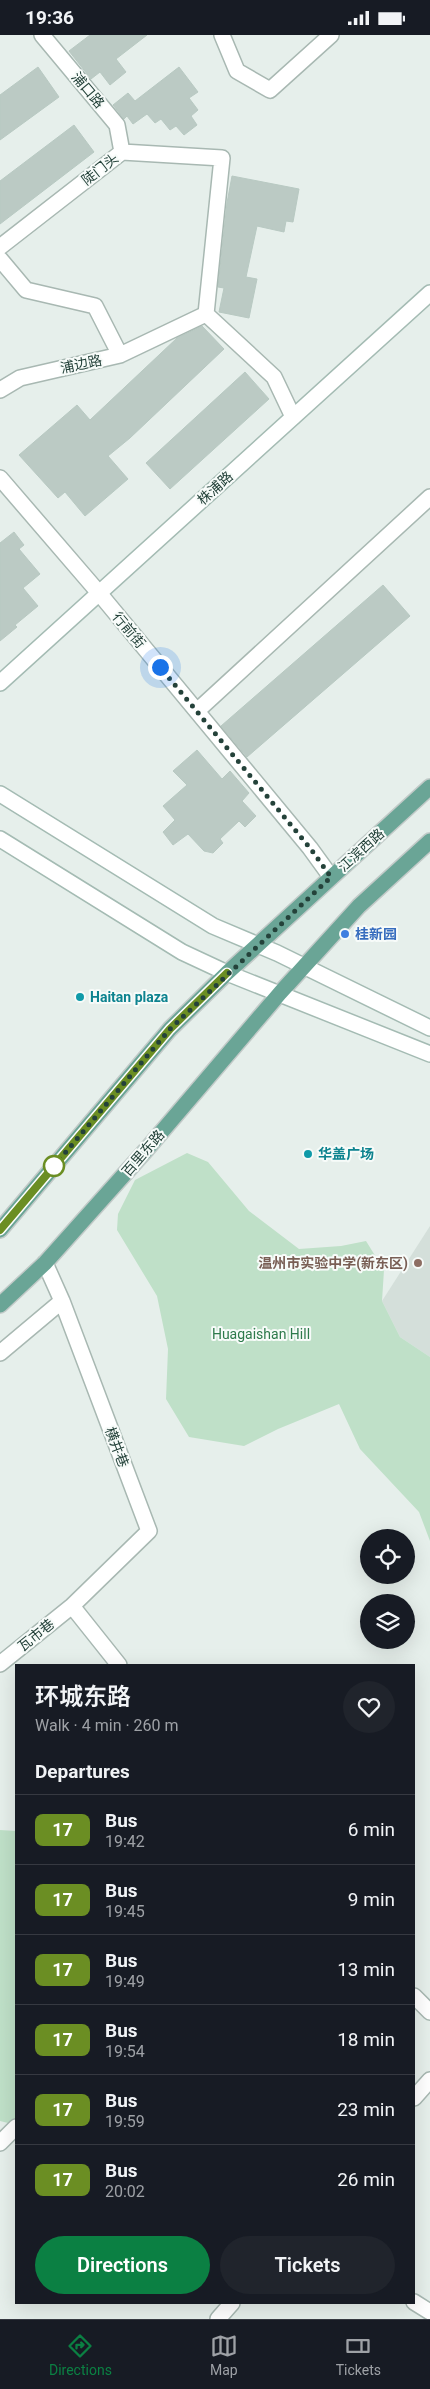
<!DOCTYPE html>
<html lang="en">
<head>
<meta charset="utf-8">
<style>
	:root { --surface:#171b24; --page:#20242c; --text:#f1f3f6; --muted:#9ea1a6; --line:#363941; --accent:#0b8043 }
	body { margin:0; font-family:Roboto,"Noto Sans SC",sans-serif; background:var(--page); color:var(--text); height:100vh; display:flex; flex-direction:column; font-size:19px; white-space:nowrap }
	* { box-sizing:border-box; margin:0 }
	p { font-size:16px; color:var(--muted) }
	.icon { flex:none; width:28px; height:28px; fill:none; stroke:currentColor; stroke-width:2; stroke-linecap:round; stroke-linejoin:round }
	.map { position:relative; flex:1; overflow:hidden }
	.sheet { position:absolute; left:15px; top:1629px; width:400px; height:640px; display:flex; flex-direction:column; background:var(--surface); border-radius:0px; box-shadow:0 5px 20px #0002 }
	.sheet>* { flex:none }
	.badge { padding:0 10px; border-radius:8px; font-size:18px; line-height:32px }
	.buttons { position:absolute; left:360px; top:1494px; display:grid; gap:10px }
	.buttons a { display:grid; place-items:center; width:55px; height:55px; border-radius:50%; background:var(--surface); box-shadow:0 5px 20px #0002; font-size:25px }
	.you { position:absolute; width:25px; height:25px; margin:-12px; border:4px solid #fff; border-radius:50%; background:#1a73e8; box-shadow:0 0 0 8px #1a73e833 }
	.map>.badge { position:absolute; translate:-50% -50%; box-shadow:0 0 0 2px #fff }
	h2 { padding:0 20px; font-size:19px; line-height:45px }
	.round { display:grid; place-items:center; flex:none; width:52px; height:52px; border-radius:26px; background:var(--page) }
	.head { display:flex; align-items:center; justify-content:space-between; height:85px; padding:0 20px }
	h1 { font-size:24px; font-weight:600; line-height:38px }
	.primary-button { display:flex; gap:10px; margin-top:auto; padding:10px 20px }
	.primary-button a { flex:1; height:58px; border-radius:30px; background:var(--accent); color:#fff; font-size:20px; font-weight:600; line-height:58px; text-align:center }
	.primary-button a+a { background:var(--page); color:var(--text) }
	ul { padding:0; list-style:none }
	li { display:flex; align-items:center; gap:15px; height:70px; padding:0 20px; border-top:1px solid var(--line) }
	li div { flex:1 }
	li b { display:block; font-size:19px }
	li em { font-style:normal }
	li .badge { min-width:55px; font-weight:700; text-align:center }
	.status { display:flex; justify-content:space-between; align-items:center; height:35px; padding:0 25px; background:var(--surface); direction:ltr }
	.status svg { height:14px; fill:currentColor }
	.menu { display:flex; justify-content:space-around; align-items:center; height:70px; border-top:1px solid var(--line); background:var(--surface); font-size:14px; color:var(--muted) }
	.menu a { display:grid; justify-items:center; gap:2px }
	.menu .active { color:var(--accent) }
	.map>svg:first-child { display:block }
	.built { fill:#d4dfda }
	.green { fill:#bfe0c8 }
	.building { fill:#bbcac4; stroke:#b8c9c2 }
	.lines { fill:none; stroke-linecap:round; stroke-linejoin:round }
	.street-casing { stroke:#a8b8b2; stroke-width:18 }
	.secondary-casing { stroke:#a4bbb3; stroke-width:18 }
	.primary-casing { stroke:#c2cac8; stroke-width:18 }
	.street { stroke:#fff; stroke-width:15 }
	.secondary { stroke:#fff; stroke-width:15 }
	.primary { stroke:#6aa596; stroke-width:15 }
	.line-casing { stroke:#fff; stroke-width:11 }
	.line { stroke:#6b8e23; stroke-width:8 }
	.walk { stroke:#24423a; stroke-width:5; stroke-dasharray:0 9 }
	.shop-dot { fill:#3f7fe0; stroke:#f7fbf9; stroke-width:2 }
	.culture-dot { fill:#0f9aa8; stroke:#f7fbf9; stroke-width:2 }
	.stop-dot { fill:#fff; stroke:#6b8e23; stroke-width:2.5 }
	.education-dot { fill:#8d6e63; stroke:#f7fbf9; stroke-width:2 }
	.labels { text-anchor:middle; stroke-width:4; stroke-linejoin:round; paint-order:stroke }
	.street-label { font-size:14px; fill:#24423a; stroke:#f7fbf9 }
	.shop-label { font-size:14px; font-weight:bold; fill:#366cbe; stroke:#f7fbf9; text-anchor:start }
	.culture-label { font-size:14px; font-weight:bold; fill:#0d838f; stroke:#f7fbf9; text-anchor:start }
	.education-label { font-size:14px; font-weight:bold; fill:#785e54; stroke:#f7fbf9; text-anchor:end }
	.park-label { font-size:14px; fill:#2d7a4b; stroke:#f7fbf9 }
</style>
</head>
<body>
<div class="status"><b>19:36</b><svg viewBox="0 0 49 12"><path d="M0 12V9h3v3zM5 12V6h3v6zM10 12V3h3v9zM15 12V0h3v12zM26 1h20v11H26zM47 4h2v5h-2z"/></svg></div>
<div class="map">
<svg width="430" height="2284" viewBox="0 0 430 2284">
	<rect width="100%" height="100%" fill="#e6efeb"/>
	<path class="built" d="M430,1191v131l-30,-20 -18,-36z"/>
	<path class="green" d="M187,1118l21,9 41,49 50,38 42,-3 25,-5 18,29 -2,31 18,36 30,20v184l-11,-29 -59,-63 -21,-45 -61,25 -34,17 -55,-9 -23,-38 2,-50 -11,-53 -40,-66 1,-16 17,-34z
		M0,1795l16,1v294l-16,-4z"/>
	<path class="building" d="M90,0h57l-31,24 10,13 -16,13 -10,-13 -9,7 -22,-28z
		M38,32l21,30 -59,43v-45z
		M179,32l19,25 -9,6 9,12 -7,6 6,9 -13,10 -8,-9 -6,4 -9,-11 -6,4 -8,-9 -14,10 -6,-8 -3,3 -11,-14 15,-12 7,8z
		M74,90l20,27 -94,72v-43z
		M232,141l67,13 -6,33 -7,-1 -2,11 -27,-6 -11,51 11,2 -8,39 -30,-6 5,-24 -6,-1 9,-84z
		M202,291l22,23 -94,89 -22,18 20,23 -43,37 -20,-24 -7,6 -39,-43 58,-50 13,15 87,-82z
		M245,337l24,27 -99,90 -24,-26z
		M14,497l10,13 -5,4 21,25 -17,14 15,18 -23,19 2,2 -17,14v-98z
		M383,550l27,31 -163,141 -26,-31z
		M197,715l25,29 8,-8 19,22 -7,8 14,15 -11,11 -6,-6 -19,18 3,4 -10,10 -9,-2 -16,-17 -15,11 -10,-13 12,-12 -12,-14 24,-21 -14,-14z"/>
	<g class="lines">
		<g class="street-casing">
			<path id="street" d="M42,0l75,90 5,27
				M222,0l15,36 33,19 61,-55
				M0,212l122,-95 100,6 -16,156 -86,41
				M0,224l26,31 69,16 25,49 -100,23 -20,12
				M206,279l68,63 19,40
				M0,443l99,115 211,255 21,29
				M197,676l233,-214
				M0,1318l62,-52
				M72,1571l47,59
				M0,1629l72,-58 77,-75 -87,-230 -17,-38
				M414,1961l16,16
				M414,2063l16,-18
				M0,2108l16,-16
				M414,2267l16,10
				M218,2284l14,-16"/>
		</g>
		<g class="secondary-casing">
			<path id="secondary" d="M0,648l430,-390
				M0,759l213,132 64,27 153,75
				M0,804l182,113 45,21 203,81"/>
		</g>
		<g class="primary-casing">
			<path id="primary" d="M0,1195l170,-201 57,-56 203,-186
				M0,1270l45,-42 102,-114 133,-156 79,-87 71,-65"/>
		</g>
		<use href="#street" class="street"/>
		<use href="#secondary" class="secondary"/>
		<use href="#primary" class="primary"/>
	</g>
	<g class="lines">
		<g class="line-casing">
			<path id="line" d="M0,1195l170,-201 57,-56"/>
		</g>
		<use href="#line" class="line"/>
		<path class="walk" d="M54,1131l116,-137 161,-152 -21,-29 -150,-181"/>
	</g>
	<circle class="shop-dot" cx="345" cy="899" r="5"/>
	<g class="culture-dot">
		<circle cx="80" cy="962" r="5"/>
		<circle cx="308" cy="1119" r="5"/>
	</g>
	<circle class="stop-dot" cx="54" cy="1131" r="10"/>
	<circle class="education-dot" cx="418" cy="1228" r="5"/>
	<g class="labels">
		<g class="street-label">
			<text transform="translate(88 55) rotate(50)" y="5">浦口路</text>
			<text transform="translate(100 134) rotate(-38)" y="5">陡门头</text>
			<text transform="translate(81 329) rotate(-12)" y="5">浦边路</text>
			<text transform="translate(215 453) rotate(-42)" y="5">株浦路</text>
			<text transform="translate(129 595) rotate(50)" y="5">行前街</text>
			<text transform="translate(361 815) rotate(-42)" y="5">江滨西路</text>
			<text transform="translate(143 1118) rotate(-49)" y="5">百里东路</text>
			<text transform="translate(117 1412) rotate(69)" y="5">横井巷</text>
			<text transform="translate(36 1600) rotate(-39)" y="5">瓦市巷</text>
		</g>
		<g class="shop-label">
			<text x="355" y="904">桂新园</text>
		</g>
		<g class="culture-label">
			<text x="90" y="967">Haitan plaza</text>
			<text x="318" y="1124">华盖广场</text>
		</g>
		<g class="education-label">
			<text x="408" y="1233">温州市实验中学(新东区)</text>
		</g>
		<g class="park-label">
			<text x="261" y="1304">Huagaishan Hill</text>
		</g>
	</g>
</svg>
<div class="buttons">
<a><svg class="icon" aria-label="locate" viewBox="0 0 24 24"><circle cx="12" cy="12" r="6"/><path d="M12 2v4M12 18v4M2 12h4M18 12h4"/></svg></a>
<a><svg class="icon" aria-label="layers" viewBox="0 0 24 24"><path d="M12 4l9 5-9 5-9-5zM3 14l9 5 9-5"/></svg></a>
</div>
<div class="you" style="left:160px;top:632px"></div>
<section class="sheet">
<div class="head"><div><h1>环城东路</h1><p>Walk · 4 min · 260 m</p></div><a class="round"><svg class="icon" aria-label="heart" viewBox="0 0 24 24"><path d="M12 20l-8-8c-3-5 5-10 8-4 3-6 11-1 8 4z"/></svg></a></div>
<h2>Departures</h2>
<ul>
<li><span class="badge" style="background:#6b8e23;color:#fff">17</span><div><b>Bus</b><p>19:42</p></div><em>6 min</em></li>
<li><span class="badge" style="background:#6b8e23;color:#fff">17</span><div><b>Bus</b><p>19:45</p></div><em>9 min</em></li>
<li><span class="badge" style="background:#6b8e23;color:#fff">17</span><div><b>Bus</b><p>19:49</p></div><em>13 min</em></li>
<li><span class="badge" style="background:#6b8e23;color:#fff">17</span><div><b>Bus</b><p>19:54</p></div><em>18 min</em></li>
<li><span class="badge" style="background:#6b8e23;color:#fff">17</span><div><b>Bus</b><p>19:59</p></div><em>23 min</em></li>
<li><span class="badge" style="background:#6b8e23;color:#fff">17</span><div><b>Bus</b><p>20:02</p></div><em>26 min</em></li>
</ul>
<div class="primary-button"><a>Directions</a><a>Tickets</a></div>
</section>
</div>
<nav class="menu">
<a class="active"><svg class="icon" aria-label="directions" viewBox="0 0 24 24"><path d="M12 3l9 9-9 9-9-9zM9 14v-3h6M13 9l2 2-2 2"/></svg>Directions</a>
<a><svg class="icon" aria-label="map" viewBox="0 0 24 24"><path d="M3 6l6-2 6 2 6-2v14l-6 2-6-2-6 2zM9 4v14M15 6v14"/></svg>Map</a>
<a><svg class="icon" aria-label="tickets" viewBox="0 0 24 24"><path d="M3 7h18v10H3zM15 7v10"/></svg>Tickets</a>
</nav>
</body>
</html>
